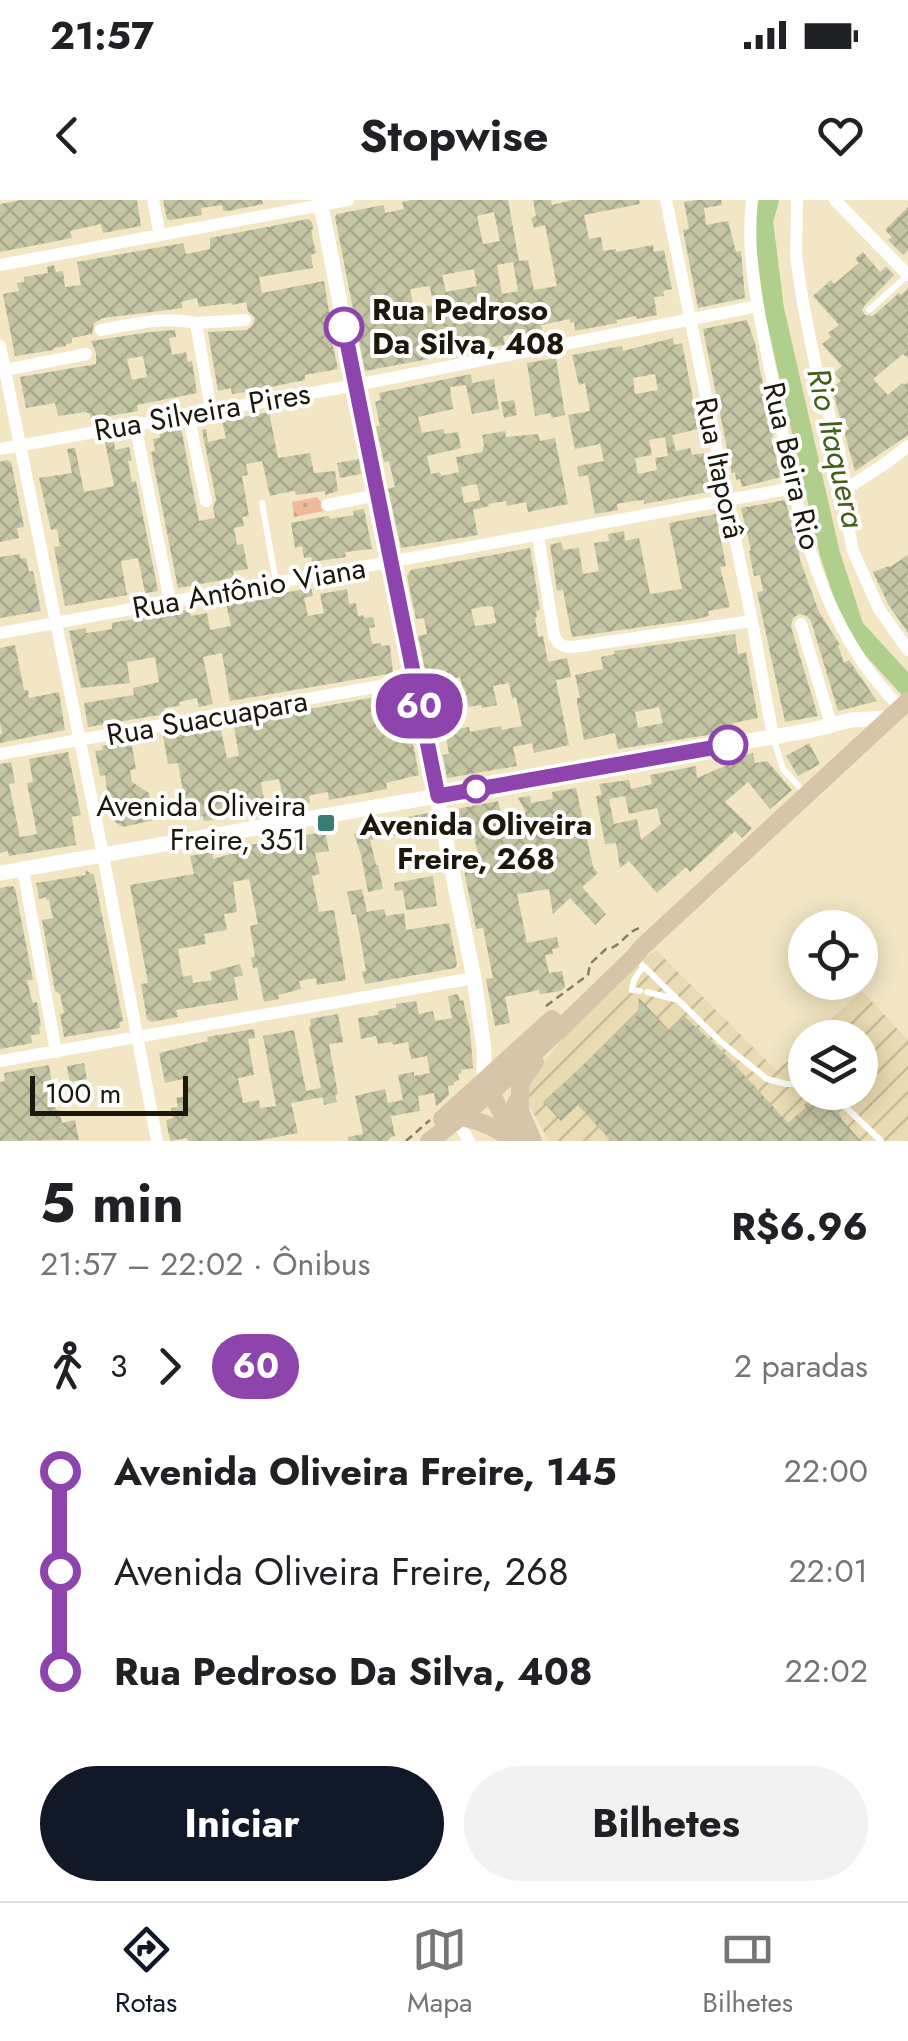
<!DOCTYPE html>
<html lang="pt">
<head>
<meta charset="utf-8">
<style>
	:root { --surface:#fff; --page:#f2f2f2; --text:#202124; --muted:#757577; --line:#e0e0e0; --accent:#111827 }
	body { margin:0; font-family:Jost,sans-serif; background:var(--page); color:var(--text); height:100vh; display:flex; flex-direction:column; font-size:38px; white-space:nowrap }
	* { box-sizing:border-box; margin:0 }
	p { font-size:32px; color:var(--muted) }
	.icon { flex:none; width:55px; height:55px; fill:none; stroke:currentColor; stroke-width:2; stroke-linecap:round; stroke-linejoin:round }
	.map { position:relative; height:941px; overflow:hidden }
	.drawer { display:flex; flex-direction:column; background:var(--surface); flex:1 }
	.drawer>* { flex:none }
	.badge { padding:0 20px; border-radius:32px; font-size:35px; line-height:65px }
	.tools { position:absolute; left:788px; top:710px; display:grid; gap:20px }
	.tools a { display:grid; place-items:center; width:90px; height:90px; border-radius:50%; background:var(--surface); box-shadow:0 5px 25px #0003; font-size:50px }
	.scale { position:absolute; left:30px; bottom:25px; width:158px; box-sizing:border-box; padding-left:10px; border:5px solid #1c180b; border-top:0; font-size:28px; line-height:35px; white-space:nowrap; color:#1c180b; -webkit-text-stroke:8px #fff; paint-order:stroke }
	.map>.badge { position:absolute; translate:-50% -50%; box-shadow:0 0 0 5px #fff }
	.legs { display:flex; align-items:center; gap:15px; height:110px; padding:0 40px; font-size:32px }
	.legs p { margin-inline-start:auto }
	.summary { display:flex; align-items:center; justify-content:space-between; height:170px; padding:0 40px }
	h1 { font-size:55px; font-weight:700; line-height:75px }
	.action { display:flex; gap:20px; margin-top:auto; padding:20px 40px }
	.action a { flex:1; height:115px; border-radius:60px; background:var(--accent); color:#fff; font-size:40px; font-weight:700; line-height:115px; text-align:center }
	.action a+a { background:var(--page); color:var(--text) }
	ul { padding:0 40px; list-style:none }
	li { display:flex; align-items:center; gap:35px; height:100px; font-size:38px }
	li i { display:grid; place-items:center; width:15px; height:100%; margin:0 12px; background:currentColor }
	li i::after { content:''; width:25px; height:25px; margin:-12px; border:8px solid; border-radius:50%; background:var(--surface) }
	li p { margin-inline-start:auto }
	li:first-child i { background:linear-gradient(#0000 50%,currentColor 0) }
	li:last-child i { background:linear-gradient(currentColor 50%,#0000 0) }
	.status { display:flex; justify-content:space-between; align-items:center; height:70px; padding:0 50px; background:var(--surface); direction:ltr }
	.status svg { height:28px; fill:currentColor }
	header { display:flex; justify-content:space-between; align-items:center; height:130px; padding:0 40px; background:var(--surface); font-size:45px; font-weight:700 }
	.dock { display:flex; justify-content:space-around; align-items:center; height:140px; border-top:2px solid var(--line); background:var(--surface); font-size:28px; color:var(--muted) }
	.dock a { display:grid; justify-items:center; gap:5px }
	.dock .active { color:var(--accent) }
	.map>svg:first-child { display:block }
	.industrial { fill:url(#industrial-furrows) }
	.grass { fill:url(#grass-dots) }
	.lines { fill:none; stroke-linecap:round; stroke-linejoin:round }
	.river { stroke:#b0cf8c; stroke-width:20 }
	.building { fill:url(#building-cross-hatch); fill-rule:evenodd }
	.path { stroke:#867e66; stroke-width:2.5; stroke-dasharray:8 5; stroke-linecap:butt }
	.service { stroke:#fff; stroke-width:6 }
	.minor { stroke:#fff; stroke-width:12 }
	.tertiary { stroke:#fff; stroke-width:15 }
	.secondary { stroke:#d7c4a9; stroke-width:18 }
	.line-1-casing { stroke:#fff; stroke-width:22 }
	.line-1 { stroke:#8e44ad; stroke-width:15 }
	.stop-1-dot { fill:#fff; stroke:#8e44ad; stroke-width:5 }
	.poi-dot { fill:#387e77; stroke:#fff; stroke-width:4 }
	.labels { text-anchor:middle; stroke-width:8; stroke-linejoin:round; paint-order:stroke }
	.stop-label { font-size:30px; font-weight:bold; fill:#1c180b; stroke:#fff; text-anchor:start }
	.street-label { font-size:30px; fill:#1c180b; stroke:#fff }
	.poi-label { font-size:30px; fill:#1c180b; stroke:#fff; text-anchor:end }
	.water-label { font-size:32px; font-style:italic; fill:#435e19; stroke:#fff }
</style>
</head>
<body>
<div class="status"><b>21:57</b><svg viewBox="0 0 49 12"><path d="M0 12V9h3v3zM5 12V6h3v6zM10 12V3h3v9zM15 12V0h3v12zM26 1h20v11H26zM47 4h2v5h-2z"/></svg></div>
<header><svg class="icon" aria-label="back" viewBox="0 0 24 24"><path d="M15 5l-7 7 7 7"/></svg>Stopwise<svg class="icon" aria-label="heart" viewBox="0 0 24 24"><path d="M12 20l-8-8c-3-5 5-10 8-4 3-6 11-1 8 4z"/></svg></header>
<div class="map">
<svg width="908" height="941" viewBox="0 0 908 941">
	<defs>
		<pattern id="industrial-furrows" width="10" height="10" patternUnits="userSpaceOnUse" patternTransform="scale(2.5)"><rect width="10" height="10" fill="#e9dbb2"/><path d="M-1 1l2-2M0 10L10 0M9 11l2-2" fill="none" stroke="#c7bb98"/></pattern>
		<pattern id="grass-dots" width="8" height="8" patternUnits="userSpaceOnUse" patternTransform="scale(2.5)"><rect width="8" height="8" fill="#f0ba9a"/><path d="M2 2h.1M6 6h.1" fill="none" stroke="#cd9f83" stroke-width="1.8" stroke-linecap="round"/></pattern>
		<pattern id="building-cross-hatch" width="8" height="8" patternUnits="userSpaceOnUse" patternTransform="scale(2.5)"><rect width="8" height="8" fill="#c3c5a3"/><path d="M0 0l8 8M0 8l8-8" fill="none" stroke="#a7a88b"/></pattern>
	</defs>
	<rect width="100%" height="100%" fill="#f2e6c4"/>
	<path class="industrial" d="M656,750l121,121 28,-26v47h55v-54l-47,-1 49,-46 46,49v101h-359l-28,-50 84,-106z"/>
	<path class="grass" d="M317,297l9,12 -2,2 -30,6 -2,-15z"/>
	<g class="lines">
		<path class="river" d="M769,0l-6,21 11,88 56,245 24,74 54,59"/>
	</g>
	<path class="building" d="M21,0h116l4,26 -38,7 -2,-9 -31,7 2,7 -72,14v-48z
		M163,0h99l1,4 -35,7h-5l-1,-6 -21,3 1,7 -32,5 -3,-1z
		M411,0h97l11,61 9,-1 6,30 23,-4 -12,-61 -11,3 -3,-10 5,-2 -3,-16h18l1,5 20,-5h67l1,4 -56,11 5,24 12,-2 2,14 13,-2v3l37,-7 1,7 10,-2 8,39 -9,2 1,5 -10,1 3,18 -20,4 -1,-3 -20,4 1,3 -42,8 -1,-9 -4,1v-4l-29,6 3,12 -9,2 -1,-7 -14,3v-2l-17,3 2,9 -14,2 -2,-9 -33,6 2,9 -15,3 -1,-7 -16,3 2,7 -63,12 -30,-154 2,-3 47,-9 1,8 19,-4 -2,-7zM494,12l6,29 -17,3 -6,-28zM513,62l5,29 -16,3 -5,-29zM474,69l3,17 -31,6 -4,-17zM430,86l3,19 -19,4 -4,-20z
		M696,0h25l1,5 -18,3 2,17 22,-4 8,31 5,-1 4,47 -47,10 -15,-78 6,-1 -5,-27z
		M908,7v43l-5,5 -15,-15 4,-3 -7,-7z
		M308,19l4,3 1,7 -2,1 5,23 -5,2 2,13 -54,9 3,16 62,-12 6,37 -3,1 11,50 -33,6v5l-58,12 -15,2 -1,-6 -13,3 -10,-59 39,-2 6,-5 2,-7 -7,-7 -2,-9 -14,3 -1,-2 -32,4 -2,-9 -16,4 2,6 -80,10 -9,5 -2,11 -20,4v5l-6,1v2l-12,2v2l-39,6 -12,-62 16,-3 -2,-8 7,-1v-5l24,-4 -1,-6 7,-2 2,7 7,-1 2,16 16,-2 -4,-23 106,-19 3,11 24,-5v-11z
		M863,52l17,20 6,-5 8,8 -30,31 -2,4 3,5 8,1 26,-23 2,2 7,-7v70l-5,-4 -30,25 15,16 14,-12 2,2 4,-3v53l-53,36 -11,-40 6,-2 -10,-11 -8,-30 9,-7 -7,-8 8,-7 -20,-22 9,-7 -3,-4 11,-8 -26,-29 18,-16 3,4 25,-21 -4,-4z
		M747,120l8,23 18,94 -2,1 10,39 -39,10 -2,-8 -4,1 -1,-8 -3,1 -29,-144z
		M175,130l1,7 -7,1 3,17 14,-3 2,10 4,-1 5,32 -60,12 1,6 -47,8 -1,-5 -4,-2 -28,4 -3,-13 -29,5 -6,-31 76,-13v-11l-5,-12 59,-9zM143,156l4,21 -15,3 -5,-21z
		M673,138l1,7 8,-2 17,86 -27,6 4,16 14,-3 2,7 12,-2 9,38 -69,13v-4l-11,1 -16,3 1,6 -23,4 -7,-39 -9,2 -2,-9 1,-2 26,-5 -4,-17 -25,5 -7,-34 22,-4 -5,-28 -6,2 -7,-30 50,-9 1,5zM655,174l3,16 -23,4 -2,-16zM665,237l3,19 -13,2 2,12 -19,4 -3,-16 17,-3 -3,-15z
		M556,158l9,57 -13,3 -2,-5 -15,3 -8,-53z
		M471,174l1,9 22,-4 5,30 -27,5 -6,-29 -16,2 3,22 -35,8 4,16 21,-4 2,5 13,-2 3,16 -34,8 4,18 9,-2 1,4 18,-4 -3,-15 26,-5 2,-7 -2,-10 23,-4 1,6 32,-3 2,7 15,-3 13,66 -40,8 -2,-10 -19,4 -1,-5 -18,3 1,2 -16,4 5,25 -77,13 -13,-59 7,-2 -6,-26 -5,1 -8,-36h4l-5,-24 6,-2 -2,-7zM477,284l3,16 -16,3 -3,-16z
		M514,200l3,15 -13,3 -3,-16z
		M269,212l9,46 32,-5 4,20 21,-2 3,20 -13,4v-4l-29,4 -1,-4h-3l-22,5 -8,-35 -16,3 2,11 -6,1 7,40 -7,1 2,9 -10,2 3,17 6,-1 5,25 -15,2 1,6 -11,3 -45,8 -27,-136 4,-1 -2,-12 7,-1 -1,-5 22,-5 18,93 16,-3 -2,-10 3,-9 -14,-69 4,-1 2,13 18,-4 -4,-17z
		M114,241l1,9 14,-3 3,14h-4l4,21 4,-1 22,110 -13,2 -7,-35 -17,3 6,34 -62,11 -11,-59 6,-1 -3,-17 -6,1 -12,-52 33,-5 -5,-24 8,-1 9,44 30,-6 -9,-44z
		M359,259l2,15 -21,4 -3,-15z
		M7,260l4,2 13,65 -7,1 2,10 -19,4v-80z
		M785,300l13,44 2,16 19,52 21,33h-2l6,18 5,-3 28,41 -39,10 -27,-90 -4,-5 -8,-2 -6,4 -2,9 27,89 -33,6 -28,-130 6,-1 -3,-16 -6,1 -5,-25 2,-1 -10,-42z
		M364,309l8,40 -27,3 1,5 -34,5 -1,-5 -7,1 -2,-12 -7,2 -4,-25 25,-5 13,-2 1,3 24,-4 -1,-4z
		M716,314l10,52 -6,1 10,40 -22,4 1,5 -12,3 -125,18 -9,-47 -6,1 -7,-46 11,-3 2,8 16,-2 4,26 16,-3 -5,-28 15,-2 -1,-7 16,-3 1,10 14,-3 11,56 32,-5 -13,-66z
		M530,348l10,62 -4,1 1,6 -2,1 3,19 5,-1 5,26 19,-4 4,19 -15,3 13,65 -35,8 -2,-10 -19,4 4,19 -70,12 -4,-23 6,-1 -4,-23 24,-4 1,5 31,-6 1,4 20,-4 -6,-29 -4,1 -3,-15 -16,3 4,19 -15,3 -1,-3 -14,2 -7,-30 -16,4 4,18 -7,1 1,5 -9,2 -15,-71 9,-2 -3,-16 -8,1 -9,-43 4,-6zM488,406l5,1 3,16 -21,3 -4,-17z
		M20,354l1,5 5,-1 3,14 4,-1 8,40 -41,7v-61z
		M908,355v78l-20,-29 -15,-32 16,-6 1,1z
		M311,388l2,8 -9,2 4,18 16,-3 -4,-19 27,-5 2,15 7,-1 2,13 5,-1 1,3 9,-1 2,10 -6,1 3,16 9,-1v3l9,-1 3,28 -163,28 -8,-48 -19,4 10,47 -14,3 -2,-9 -18,4 1,4 -16,2 1,6 -77,13 -4,-24 50,-8 -1,-7 26,-6 -4,-25 -28,5 3,21 -49,5 -12,-57 17,-3v5l8,-1 18,-3v-6l78,-14 1,7 16,-3 3,17 21,-4 -5,-23z
		M735,434l3,20 8,-2 12,66 -25,5 1,8 -116,18 -3,-16 -31,7 -7,-37v-5h3l-5,-23 28,-6 -2,-12 14,-3 -1,-3zM659,507l4,16 -25,5 -3,-16z
		M15,445l9,45h4l1,8 30,-6 6,38 -65,13v-9h2l-2,-12v-74z
		M403,492l16,83 -33,8 1,6 -58,11 -1,-8 -17,3 -2,2 1,6 -21,4 -1,-8 -5,1 -4,-21 -18,3 5,29 -30,5 -1,-8 -17,3 2,8 -16,2 -1,-5 -15,3 -10,-56 -10,1 -5,-29 57,-9 7,32 12,-2 -5,-30h9l-1,-5z
		M131,541l5,28 -6,1 2,12 17,11 5,27 -31,7 -8,-5 -1,-9h-4l-5,-38 -5,1 -5,-25 8,-1 -1,-4z
		M809,543l11,21 -22,12 -12,-20z
		M68,552l13,63 -9,2 4,28 -67,11 -1,-5 -8,2v-89l11,-2 4,21 -6,1 11,53 17,-3 -10,-51 6,-1 -4,-23z
		M753,553l2,10 12,-2 25,29 -22,19 -22,-27 -23,20 27,26 -10,10 -7,-7 -45,41 -4,-5 -29,26 -28,-32 -9,7 -4,-25 -11,1 -9,-48 6,-1 -3,-11 30,-4 2,9 21,-5 -2,-9 46,-9 1,12 35,-15 -3,-3zM625,596l4,18 28,-6 4,16 -20,16 -4,-21 -23,5 -5,-25z
		M576,588l17,79 5,6 -16,14 24,27 -11,11 -25,-27 -17,16 -4,-25 -32,5 10,49 30,-6 2,11 -7,1 1,5 -8,1 4,18 13,-2 3,16 -4,4 -21,3 -1,-4 -34,7 5,26 -15,3 -9,-47 7,-1 -10,-50 -7,1 -15,-73 17,-3 -5,-19 -9,2 -1,-6 -7,2 -5,-22 47,-9 4,16 24,-5 -8,-14 12,-2 1,7 22,-4 -1,-7z
		M428,613l3,16 -61,11 6,25h2l5,24 -15,3 -7,-37 -7,-21 18,-3 -1,-7z
		M325,632l4,19 -14,2 5,21 -8,2 7,36 15,-2 12,70 -29,5 -1,-7 -17,3 2,8 -23,6 1,4 -15,3 -7,-35 -4,1 -2,-10 4,-2 -5,-30 8,-2 -7,-36 -2,-9 -16,3 4,30 -13,2 3,16 -23,4 2,10 -28,5 5,28 9,-2 1,8 19,-3 -2,-8 30,-8 3,12 -9,1 4,23 -62,10 2,7 -27,5 -4,-3 -6,-35 7,-1 -18,-98 64,-11 -4,-18 22,-4 1,7 25,-7 -1,-5 30,-5 2,9 26,-4 -2,-10z
		M85,670l9,5 29,146 -4,1 1,6 -56,9 -4,-23 4,-1 -4,-19 -5,-3 -13,-71 11,-2 -4,-18h-2l-1,-3 -7,2 -3,-16 50,-8z
		M433,676l4,30 -31,4 -3,-20 -8,1 -1,-8z
		M12,686l3,2 18,92h-6l4,17 2,6 4,-1 4,24h-2l1,8 -9,1 1,8 -32,6v-161z
		M362,689l5,23 17,-3 2,7 18,-3 2,17 43,-7 8,41 -2,4 -90,16 -3,-12 4,-1 -10,-57 -4,1 -5,-23z
		M458,794l2,7 3,-1 7,30 3,38 -12,2 1,3 -4,1 1,6 -5,2v3l-6,1 1,9 -11,10 -2,1 -2,-13 -16,3 2,15 -29,5 4,20 -4,1 -3,4h-40v-4l15,-3 -8,-38 30,-7 3,14 15,-3 -5,-25 16,-3v4l16,-3 -3,-17 -16,3 -3,-17 -15,3 -1,-3 -14,2 -2,-8 -15,3 -3,-21 20,-3v-4l18,-3v-4l20,-3 3,13 14,-3 2,10 17,-3 -4,-22z
		M639,798l31,33 15,-14 38,35 65,71 18,-16 -2,-2 12,-13h4l7,7v4l12,10 3,7 19,21h-250l-33,-36 -17,16 -18,-19 95,-88z
		M338,814l5,28 -14,2 9,50 -3,1 2,7 -13,3 -1,-8 -32,6 7,30 -42,8h-68l-1,-3 -17,3 -4,-21 7,-2 -2,-10 7,-1 -2,-9 10,-2 -3,-17 -18,4 -6,-30 49,-12 -1,-4 47,-8 1,9 -7,1 6,36 -16,3 5,25 16,-3 1,8 16,-2 -13,-70 31,-6 12,61 15,-3 -12,-62h2l-1,-7z
		M84,863l3,16 -17,3 -3,-16z
		M49,865l7,45h3l3,13 13,-3 4,20 -79,1v-59l5,-1 -1,-8z"/>
	<g class="lines">
		<path class="path" d="M546,806l42,-31 2,-11 16,-15c15,-1 20,-18 34,-21
			M406,941l24,-21"/>
		<path class="service" d="M869,110l38,-34
			M262,303l14,79
			M773,537l10,32 23,25
			M635,758l86,84 46,37 19,5h19
			M640,791l-8,-1c1,-11 5,-16 12,-23
			M647,792l31,8
			M830,892l51,49"/>
		<path class="minor" d="M153,0l7,35
			M666,0l86,421 21,116
			M752,0c-7,57 8,118 19,173 23,119 39,246 130,335
			M797,0l-1,57 7,46 14,70 22,76 6,63 8,39 26,58 29,41
			M835,0l73,75
			M0,65l348,-65
			M196,123l49,-3
			M101,130c32,-6 63,-14 95,-7l15,87
			M0,146l103,509 54,286
			M5,170l81,-16
			M188,214l18,87
			M135,224l35,177
			M0,249l356,-64 402,-79
			M843,291l43,-28 22,-17
			M327,305l51,-10
			M538,336l16,99c3,10 10,12 19,12l179,-26
			M801,424l30,100
			M0,433l793,-145
			M0,554l413,-74
			M23,669l33,183
			M0,861l474,-83
			M457,921l12,20"/>
		<path class="tertiary" d="M320,0l93,480 61,298 10,71v31
			M0,673l812,-143 39,-10 39,-2"/>
		<path class="secondary" d="M487,885l29,56
			M516,903l17,38
			M520,912v-29l15,-21
			M461,917c19,4 37,10 51,24
			M442,919l110,-100
			M429,941c74,-53 139,-121 205,-184l8,-10 266,-246"/>
	</g>
	<g class="lines">
		<g class="line-1-casing">
			<path id="line-1" d="M344,127l94,469 290,-51"/>
		</g>
		<use href="#line-1" class="line-1"/>
	</g>
	<g class="stop-1-dot">
		<circle cx="344" cy="127" r="18"/>
		<circle cx="728" cy="545" r="18"/>
		<circle cx="476" cy="589" r="12"/>
	</g>
	<rect class="poi-dot" x="316" y="613" width="20" height="20" rx="5"/>
	<g class="labels">
		<g class="stop-label">
			<text x="372" y="120">Rua Pedroso<tspan x="372" dy="34">Da Silva, 408</tspan></text>
			<text x="476" y="635" text-anchor="middle">Avenida Oliveira<tspan x="476" dy="34">Freire, 268</tspan></text>
		</g>
		<g class="street-label">
			<text transform="translate(202 212) rotate(-10)" y="10">Rua Silveira Pires</text>
			<text transform="translate(792 266) rotate(77)" y="10">Rua Beira Rio</text>
			<text transform="translate(720 268) rotate(78)" y="10">Rua Itaporâ</text>
			<text transform="translate(249 388) rotate(-10)" y="10">Rua Antônio Viana</text>
			<text transform="translate(207 518) rotate(-10)" y="10">Rua Suacuapara</text>
		</g>
		<g class="poi-label">
			<text x="306" y="616">Avenida Oliveira<tspan x="306" dy="34">Freire, 351</tspan></text>
		</g>
		<g class="water-label">
			<text transform="translate(836 248) rotate(77)" y="11">Rio Itaquera</text>
		</g>
	</g>
</svg>
<div class="tools">
<a><svg class="icon" aria-label="locate" viewBox="0 0 24 24"><circle cx="12" cy="12" r="6"/><path d="M12 2v4M12 18v4M2 12h4M18 12h4"/></svg></a>
<a><svg class="icon" aria-label="layers" viewBox="0 0 24 24"><path d="M12 4l9 5-9 5-9-5zM3 14l9 5 9-5"/></svg></a>
</div>
<div class="scale">100 m</div>
<b class="badge" style="left:419px;top:506px;background:#8e44ad;color:#fff">60</b>
</div>
<section class="drawer">
<div class="summary"><div><h1>5 min</h1><p>21:57 – 22:02 · Ônibus</p></div><b>R$6.96</b></div>
<div class="legs"><svg class="icon" aria-label="walk" viewBox="0 0 24 24"><circle cx="13" cy="4" r="2"/><path d="M13 8l-2 6 4 7M11 14l-3 7M7 12l3-4h3l4 4"/></svg>3<svg class="icon" aria-label="forward" viewBox="0 0 24 24"><path d="M9 5l7 7-7 7"/></svg><b class="badge" style="background:#8e44ad;color:#fff">60</b><p>2 paradas</p></div>
<ul>
<li><i style="color:#8e44ad"></i><b>Avenida Oliveira Freire, 145</b><p>22:00</p></li>
<li><i style="color:#8e44ad"></i><span>Avenida Oliveira Freire, 268</span><p>22:01</p></li>
<li><i style="color:#8e44ad"></i><b>Rua Pedroso Da Silva, 408</b><p>22:02</p></li>
</ul>
<div class="action"><a>Iniciar</a><a>Bilhetes</a></div>
</section>
<nav class="dock">
<a class="active"><svg class="icon" aria-label="directions" viewBox="0 0 24 24"><path d="M12 3l9 9-9 9-9-9zM9 14v-3h6M13 9l2 2-2 2"/></svg>Rotas</a>
<a><svg class="icon" aria-label="map" viewBox="0 0 24 24"><path d="M3 6l6-2 6 2 6-2v14l-6 2-6-2-6 2zM9 4v14M15 6v14"/></svg>Mapa</a>
<a><svg class="icon" aria-label="tickets" viewBox="0 0 24 24"><path d="M3 7h18v10H3zM15 7v10"/></svg>Bilhetes</a>
</nav>
</body>
</html>
